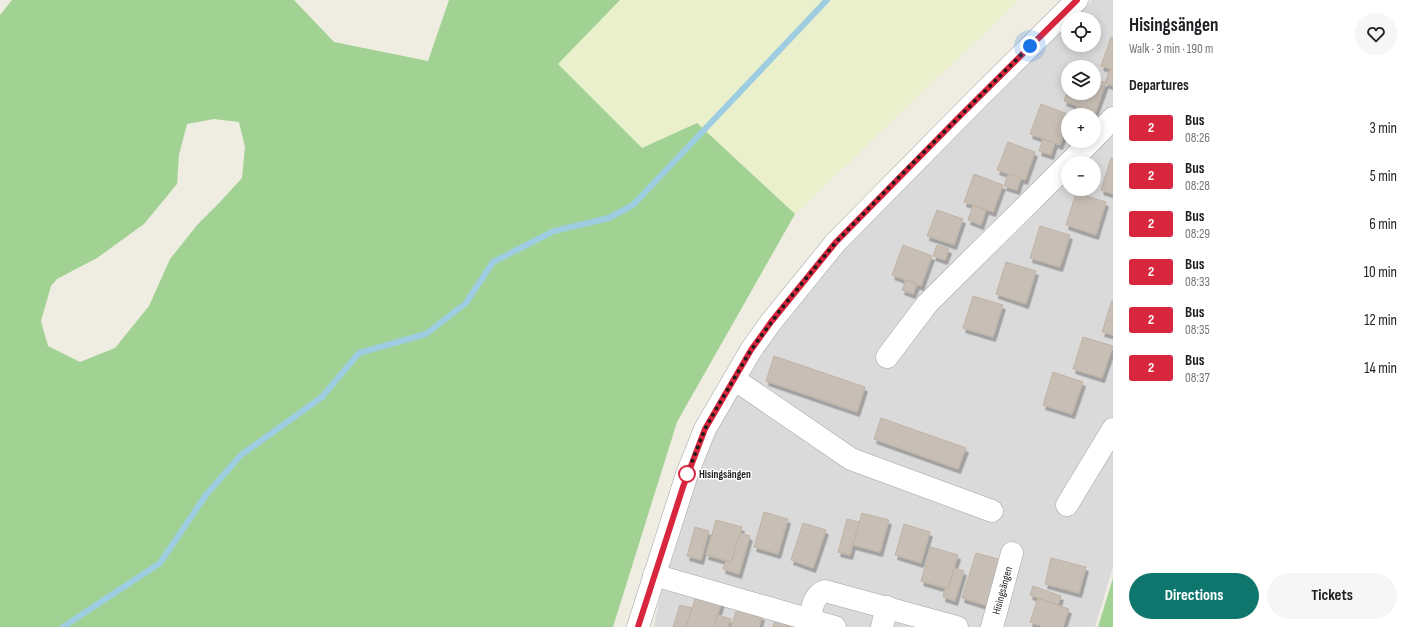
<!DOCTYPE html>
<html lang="en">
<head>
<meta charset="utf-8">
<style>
	:root { --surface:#fff; --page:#f6f6f6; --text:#202124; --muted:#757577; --accent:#0f766e }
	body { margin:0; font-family:"Sofia Sans Condensed",sans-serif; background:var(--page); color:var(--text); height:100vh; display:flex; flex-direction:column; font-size:15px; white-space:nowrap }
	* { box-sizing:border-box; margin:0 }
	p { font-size:13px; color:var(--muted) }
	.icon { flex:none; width:22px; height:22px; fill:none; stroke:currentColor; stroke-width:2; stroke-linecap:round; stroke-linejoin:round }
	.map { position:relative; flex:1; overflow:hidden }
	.panel { display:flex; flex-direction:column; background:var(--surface); width:300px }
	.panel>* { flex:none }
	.badge { padding:0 8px; border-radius:3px; font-size:14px; line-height:26px }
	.buttons { position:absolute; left:1061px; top:12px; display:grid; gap:8px }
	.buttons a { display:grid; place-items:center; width:40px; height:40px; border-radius:50%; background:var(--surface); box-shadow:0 2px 10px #0003; font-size:20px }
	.you { position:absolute; width:20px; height:20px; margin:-10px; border:3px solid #fff; border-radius:50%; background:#1a73e8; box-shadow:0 0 0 6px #1a73e833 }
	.map>.badge { position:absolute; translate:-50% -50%; box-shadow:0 0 0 2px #fff }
	h2 { padding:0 16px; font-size:15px; line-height:36px }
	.round { display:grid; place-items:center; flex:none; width:42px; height:42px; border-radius:21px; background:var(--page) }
	.headline { display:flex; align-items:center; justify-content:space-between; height:68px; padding:0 16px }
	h1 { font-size:19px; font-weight:700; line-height:30px }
	.button { display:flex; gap:8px; margin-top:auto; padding:8px 16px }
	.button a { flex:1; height:46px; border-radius:24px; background:var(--accent); color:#fff; font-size:16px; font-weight:700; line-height:46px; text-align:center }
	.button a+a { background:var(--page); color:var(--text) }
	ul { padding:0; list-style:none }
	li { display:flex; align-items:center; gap:12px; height:48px; padding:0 16px }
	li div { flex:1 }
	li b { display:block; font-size:15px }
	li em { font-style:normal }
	li .badge { min-width:44px; font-weight:700; text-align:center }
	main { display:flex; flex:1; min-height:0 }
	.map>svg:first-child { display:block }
	.residential { fill:#dbdada; fill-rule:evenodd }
	.farmland { fill:#eaf0cb }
	.forest { fill:#a1d293; fill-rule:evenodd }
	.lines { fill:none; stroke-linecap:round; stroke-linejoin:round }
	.stream { stroke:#9ecde1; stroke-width:6 }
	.building { fill:#c7beb5; stroke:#c2b3a3; filter:url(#shadow) }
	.minor-casing { stroke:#a4a4a4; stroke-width:23 }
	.minor { stroke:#fff; stroke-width:22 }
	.line-casing { stroke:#fff; stroke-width:9 }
	.line { stroke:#d7263d; stroke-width:6 }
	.walk { stroke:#1d1d1d; stroke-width:4; stroke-dasharray:0 7.2 }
	.stop-dot { fill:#fff; stroke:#d7263d; stroke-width:2 }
	.labels { text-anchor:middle; stroke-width:3; stroke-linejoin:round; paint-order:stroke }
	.stop-label { font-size:11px; font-weight:bold; fill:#1d1d1d; stroke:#fff; text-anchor:start }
	.street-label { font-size:11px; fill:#1d1d1d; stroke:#fff }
</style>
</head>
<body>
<main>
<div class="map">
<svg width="1113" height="627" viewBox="0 0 1113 627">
	<defs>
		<filter id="shadow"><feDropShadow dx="2.5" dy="4.5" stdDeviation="0" flood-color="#0004"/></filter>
	</defs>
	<rect width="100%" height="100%" fill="#efece2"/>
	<path class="residential" d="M1092,0h21v567l-18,60h-441l17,-90 29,-81 72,-123 85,-112 211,-198v22h26v-26h-22zM1068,67h26v26h-26zM1068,115h26v26h-26zM1068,163h26v26h-26z"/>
	<path class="farmland" d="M620,0h399l-224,214 -98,-91 -55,25 -84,-84z"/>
	<path class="forest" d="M12,0h282l40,42 94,19 21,-61h171l-62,64 84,84 55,-25 98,91 -118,208 -64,205h-613v-612zM214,119l25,3 6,25 -3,31 -22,24 -22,22 -28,35 -21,47 -34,42 -35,14 -32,-16 -7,-25 10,-35 6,-7 40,-21 47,-34 33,-40 2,-29 8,-31z
		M1113,578v49h-15z"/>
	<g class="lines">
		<path class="stream" d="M63,627l97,-64 46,-68 35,-40 81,-58 37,-44 67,-19 40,-31 27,-41 61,-31 55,-13 24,-13 194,-205"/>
	</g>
	<path class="building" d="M1111,37l2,1v32l-12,-4z
		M1110,69l3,1v16l-8,-3z
		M1094,79l12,4 -11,30 -31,-12 4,-11v3h26z
		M1041,104l29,11h-2v9l-8,21 -30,-11z
		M1077,106l13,5 -1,4h-15z
		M1043,139l12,4 -4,12 -12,-4z
		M1008,142l27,10 -10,28 -28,-10z
		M1111,158l2,1v35l-12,-4z
		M974,174l29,11 -10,27 -29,-10z
		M1008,174l13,4 -4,12 -13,-4z
		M1076,193l30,9 -10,33 -30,-10z
		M973,205l13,5 -5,15 -13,-5z
		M937,210l26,9 -9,26 -27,-9z
		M1040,226l30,9 -10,32 -30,-9z
		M903,245l29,11 -11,30 -29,-11z
		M937,245l12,4 -4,11 -12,-4z
		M1006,262l30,9 -10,33 -30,-10z
		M906,280l11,4 -4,10 -11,-4z
		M973,296l30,9 -10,32 -30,-9z
		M1112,300h1v35l-11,-3z
		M1083,337l30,9 -11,32 -29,-9z
		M774,356l91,31 -8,25 -91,-31z
		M1053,372l30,10 -11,32 -29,-9z
		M881,418l85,30 -8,21 -84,-30z
		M764,512l24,7 -10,35 -24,-7z
		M862,513l27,7 -9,32 -27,-7z
		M847,519l12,3 -9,33 -12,-3z
		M716,520l26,7 -11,35 -25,-7z
		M803,523l23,7 -13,38 -22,-8z
		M904,524l26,8 -9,31 -26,-8z
		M695,527l14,4 -8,29 -14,-4z
		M740,533l10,3 -11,38 -16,-5 3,-8 5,1z
		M931,547l27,8 -10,34 -27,-8z
		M976,553l26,7 -14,46 -26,-8z
		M1051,558l35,9 -7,26 -34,-9z
		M954,568l10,3 -9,30 -12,-4 2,-9 3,1z
		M1033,586l28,10 -3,9 -28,-10z
		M697,593l25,8 -8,26h-28z
		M1038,598l31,11 -6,18h-19l-14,-5z
		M680,605l12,3 -6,19h-13z
		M737,608l25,8 -3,11h-28z
		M718,615l13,4 -3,8h-14z
		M776,616l24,11h-27z"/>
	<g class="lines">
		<g class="minor-casing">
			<g id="minor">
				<path d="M1094,138l19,-20"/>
				<path d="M1069,163l22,-22"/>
				<path d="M887,357l40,-53 141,-140"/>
				<path d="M734,379l117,80 141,52"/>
				<path d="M1067,505l46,-76"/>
				<path d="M654,575l181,52"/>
				<path d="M809,620c3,-11 4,-25 16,-29l132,36"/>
				<path d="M638,627l49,-153 18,-45 46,-79 20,-28 65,-80 142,-144 99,-98"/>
				<path d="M882,627l5,-20"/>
				<path id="s1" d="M992,627l20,-74"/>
			</g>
		</g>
		<use href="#minor" class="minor"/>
	</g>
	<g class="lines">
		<g class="line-casing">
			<path id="line" d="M638,627l45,-140 22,-58 46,-79 20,-28 65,-80 122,-124 119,-118"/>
		</g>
		<use href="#line" class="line"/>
		<path class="walk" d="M687,474l18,-45 10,-18 36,-61 30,-41 55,-67 71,-73 123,-123"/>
	</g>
	<circle class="stop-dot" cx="687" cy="474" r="8"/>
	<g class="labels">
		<g class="stop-label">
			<text x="699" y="478">Hisingsängen</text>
		</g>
		<g class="street-label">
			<text dy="4" stroke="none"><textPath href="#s1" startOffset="38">Hisingsängen</textPath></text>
		</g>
	</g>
</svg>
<div class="buttons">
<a><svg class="icon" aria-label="locate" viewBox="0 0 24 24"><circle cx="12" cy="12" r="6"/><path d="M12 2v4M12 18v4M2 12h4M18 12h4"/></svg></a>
<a><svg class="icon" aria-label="layers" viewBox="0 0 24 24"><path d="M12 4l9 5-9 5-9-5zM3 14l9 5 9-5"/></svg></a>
<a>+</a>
<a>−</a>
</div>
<div class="you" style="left:1030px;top:46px"></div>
</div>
<section class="panel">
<div class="headline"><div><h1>Hisingsängen</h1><p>Walk · 3 min · 190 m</p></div><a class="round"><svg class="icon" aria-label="heart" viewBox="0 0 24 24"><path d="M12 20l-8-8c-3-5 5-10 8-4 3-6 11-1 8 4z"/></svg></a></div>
<h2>Departures</h2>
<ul>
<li><span class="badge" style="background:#d7263d;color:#fff">2</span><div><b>Bus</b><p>08:26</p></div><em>3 min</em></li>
<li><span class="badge" style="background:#d7263d;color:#fff">2</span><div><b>Bus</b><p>08:28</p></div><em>5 min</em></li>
<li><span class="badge" style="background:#d7263d;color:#fff">2</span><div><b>Bus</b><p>08:29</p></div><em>6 min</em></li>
<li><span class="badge" style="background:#d7263d;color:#fff">2</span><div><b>Bus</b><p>08:33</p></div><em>10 min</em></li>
<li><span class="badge" style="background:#d7263d;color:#fff">2</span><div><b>Bus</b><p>08:35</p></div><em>12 min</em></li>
<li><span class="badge" style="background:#d7263d;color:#fff">2</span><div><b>Bus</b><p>08:37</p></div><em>14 min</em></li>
</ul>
<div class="button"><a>Directions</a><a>Tickets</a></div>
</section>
</main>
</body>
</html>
